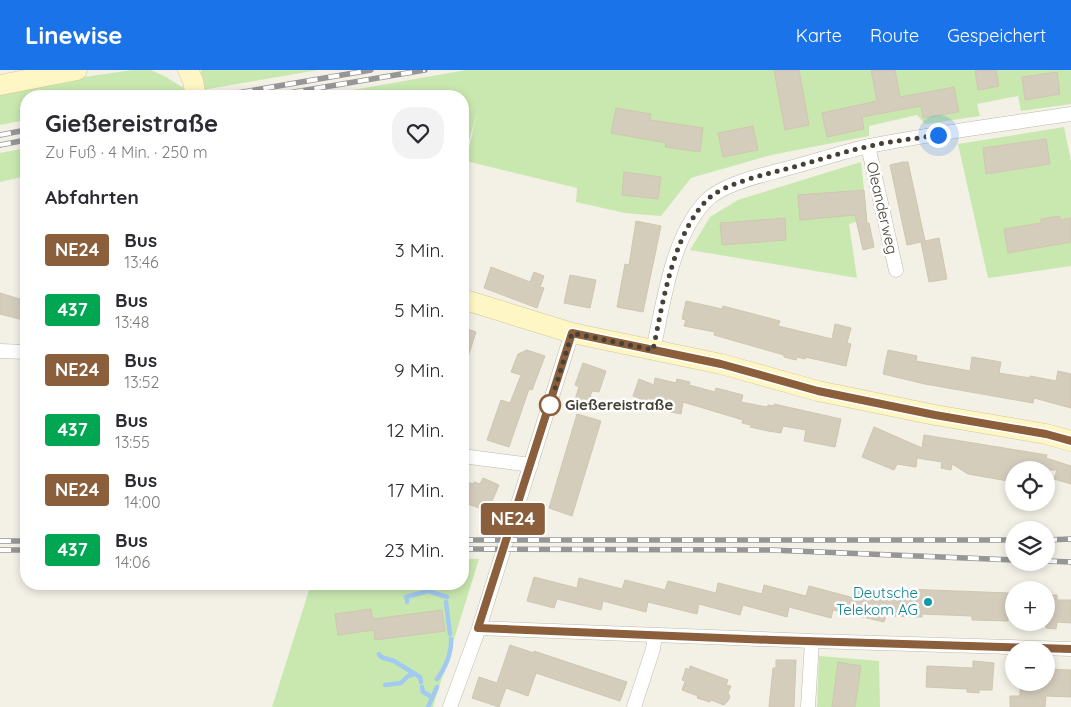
<!DOCTYPE html>
<html lang="de">
<head>
<meta charset="utf-8">
<style>
	:root { --surface:#fff; --page:#f2f2f3; --text:#2b2b33; --muted:#7c7c81; --accent:#1a73e8 }
	body { margin:0; font-family:Quicksand,sans-serif; background:var(--page); color:var(--text); height:100vh; display:flex; flex-direction:column; font-size:19px; white-space:nowrap }
	* { box-sizing:border-box; margin:0 }
	p { font-size:16px; color:var(--muted) }
	.icon { flex:none; width:28px; height:28px; fill:none; stroke:currentColor; stroke-width:2; stroke-linecap:round; stroke-linejoin:round }
	.map { position:relative; flex:1; overflow:hidden }
	.details { position:absolute; left:20px; top:20px; width:449px; height:500px; display:flex; flex-direction:column; background:var(--surface); border-radius:20px; box-shadow:0 2px 8px #0003 }
	.details>* { flex:none }
	.badge { padding:0 10px; border-radius:4px; font-size:18px; line-height:32px }
	.controls { position:absolute; left:1005px; top:391px; display:grid; gap:10px }
	.controls a { display:grid; place-items:center; width:50px; height:50px; border-radius:50%; background:var(--surface); box-shadow:0 2px 8px #0003; font-size:25px }
	.you { position:absolute; width:25px; height:25px; margin:-12px; border:4px solid #fff; border-radius:50%; background:#1a73e8; box-shadow:0 0 0 8px #1a73e833 }
	.map>.badge { position:absolute; translate:-50% -50%; box-shadow:0 0 0 2px #fff }
	h2 { padding:0 25px; font-size:19px; line-height:45px }
	.round { display:grid; place-items:center; flex:none; width:52px; height:52px; border-radius:20px; background:var(--page) }
	.summary { display:flex; align-items:center; justify-content:space-between; height:85px; padding:0 25px }
	h1 { font-size:24px; font-weight:700; line-height:38px }
	ul { padding:0; list-style:none }
	li { display:flex; align-items:center; gap:15px; height:60px; padding:0 25px }
	li div { flex:1 }
	li b { display:block; font-size:19px }
	li em { font-style:normal }
	li .badge { min-width:55px; font-weight:700; text-align:center }
	header { display:flex; align-items:center; gap:30px; box-sizing:border-box; height:70px; padding:0 25px; background:var(--accent); color:#fff }
	header strong { font-size:24px }
	nav { display:flex; gap:28px; margin-inline-start:auto; font-size:18px }
	.map>svg:first-child { display:block }
	.green { fill:#c9e8af }
	.lines { fill:none; stroke-linecap:round; stroke-linejoin:round }
	.stream { stroke:#a2caf1; stroke-width:4.5 }
	.building { fill:#d5cdbc; stroke:#d0c6af }
	.street-casing { stroke:#bfb9a9; stroke-width:15 }
	.secondary-casing { stroke:#d4c896; stroke-width:21 }
	.street { stroke:#fff; stroke-width:14 }
	.secondary { stroke:#fff6c5; stroke-width:20 }
	.rail-casing { stroke:#969696; stroke-width:5.5 }
	.rail { stroke:#fff; stroke-width:4; stroke-dasharray:11; stroke-linecap:butt }
	.line-casing { stroke:#fff; stroke-width:11 }
	.line { stroke:#8b5e3c; stroke-width:8 }
	.walk { stroke:#464135; stroke-width:5; stroke-dasharray:0 9 }
	.stop-dot { fill:#fff; stroke:#8b5e3c; stroke-width:2.5 }
	.culture-dot { fill:#0f9aa8; stroke:#fff; stroke-width:2 }
	.labels { text-anchor:middle; stroke-width:5; stroke-linejoin:round; paint-order:stroke }
	.street-label { font-size:15px; fill:#464135; stroke:#fff }
	.stop-label { font-size:15px; font-weight:bold; fill:#464135; stroke:#fff; text-anchor:start }
	.culture-label { font-size:15px; fill:#0d838f; stroke:#fff; text-anchor:end }
</style>
</head>
<body>
<header>
<strong>Linewise</strong>
<nav><a>Karte</a><a>Route</a><a>Gespeichert</a></nav>
</header>
<div class="map">
<svg width="1071" height="637" viewBox="0 0 1071 637">
	<rect width="100%" height="100%" fill="#f3f0e6"/>
	<path class="green" d="M133,0h18l15,7 24,15 -37,4h-127v24l-26,5v-36z
		M202,0h116l-116,20 -4,-13z
		M466,0h605v34l-50,7 -3,-15 -41,8 3,12 -55,8 -8,-9 -48,11v10l-98,19 -80,23 -30,38 -36,-3 -49,-11 1,-14 -111,-27 11,-48 -14,48 -1,-65h-143z
		M1064,57l7,34v105l-83,12 -30,-134z
		M26,78v28l-26,6v-29z
		M861,92l6,57 -18,5 8,54 -167,-28 20,-33 28,-17z
		M463,489h16l-46,148h-161l39,-123h151z
		M819,586l60,5 1,46h-63z"/>
	<g class="lines">
		<path class="stream" d="M406,527l22,-6 19,6
			M407,530v2
			M446,532l4,32
			M379,584l2,3 13,4 26,16 1,5
			M437,609c8,-10 15,-27 14,-40
			M385,615l16,-2 7,-7 6,-2
			M422,617l1,5 9,5
			M428,637l9,-20"/>
	</g>
	<path class="building" d="M774,0h25l10,55 -24,5z
		M871,0h24l5,27 54,-10 5,25 -36,6 -2,-12 -59,11 2,12 -37,8 -5,-24 55,-12z
		M975,0h21l3,16 -21,4z
		M1057,2l3,22 -35,6 -3,-23z
		M616,38l35,6 -1,6 53,8 -3,24 -35,-5 1,-4 -55,-10z
		M753,56l5,24 -35,7 -5,-24z
		M1046,69l4,25 -64,10 -3,-26z
		M903,92h5l17,79 14,-3 8,41 -18,3 -8,-40 -14,3 -17,-80z
		M624,102l37,5 -3,22 -36,-4z
		M864,120l3,33h2l5,24 -11,3 -8,-35 -55,5 -2,-25z
		M1060,146v4l11,-2v24l-63,11 -4,-24 37,-6v-4z
		M785,148l1,22 -64,5 -2,-22z
		M636,151l25,5 -18,86 -26,-5 8,-43 4,1z
		M491,197l39,15 4,-10 10,4 -4,11 4,1 -7,20 -53,-20z
		M570,205l26,5 -6,28 -26,-5z
		M0,223l26,8 -3,19 -23,-6z
		M686,231l36,8 1,-3 57,15 -2,5 54,13 3,-15 16,4 -4,15 4,1 -5,22 -41,-9v2l-8,-2 -1,3 -12,-3v-2l-70,-20 1,-3 -31,-6 2,-6 -4,-1z
		M462,257l14,5 -11,34h-3z
		M527,280l18,6 -13,34 -3,-1 -20,58 -22,-7 14,-40 9,3 11,-28 -10,-3 7,-18z
		M888,280l29,6 -1,5 54,10 2,-14 29,5 -2,11 31,5v-2l26,5 2,-10 13,3v34l-37,-10 -1,5 -108,-19 -42,-10z
		M583,293l23,8 -7,21 -7,-1 -6,19 -13,-4 6,-19 -4,-2z
		M655,308l21,5 1,-4 13,3 -1,3 26,7 1,-4 27,7 -2,7 26,5 1,-2 6,1v-2l67,15 -6,28 -31,-6 2,-11 -23,-4 -2,7 -13,-2 -18,-4 1,-2 -9,-2 1,-3 -60,-18 -2,12 -30,-6 -4,-4 -7,-2 1,-3 -8,-3 6,-17 15,6z
		M577,344l24,7 -29,95 -23,-8z
		M874,357l48,21 2,-13 123,20 -1,3 25,8v18l-17,-5 3,-9h-43v5l-5,-1 -1,7 -40,-7 -16,-10 -1,6 -10,-2 1,-6 -25,-4 -1,9 -19,-3 -3,6 -32,-13z
		M483,408l16,7 -10,23 -8,-4 -2,4 -17,-6v-22l11,4 1,-2 6,2z
		M534,507l43,11 2,-10 43,11 3,-9 40,10 3,-9 48,12 2,-10 44,11 2,-9 42,11 3,-10 45,12 2,-9 47,11 1,-11 105,4 -1,28 -36,-1v-4l-50,-2v3l-36,-1 -2,6 -51,-12 -2,8 -42,-11 -2,10 -44,-12 -3,10 -41,-11 -2,10 -49,-12 -2,10 -43,-11 -2,9 -44,-11 -3,9 -27,-7z
		M1046,525h11v5h14v23l-14,-1 -1,7 -10,-1z
		M371,539l2,10 69,-9 3,21 -70,9 -1,-10 -36,5 -3,-21z
		M510,575l24,8v-2l93,31 -7,19 -84,-28 -8,23 -22,-8 -7,19 -27,-9 7,-21 18,6z
		M776,590h20l-2,47h-25l4,-39h3z
		M973,591l21,2 -2,27h-13v3l-12,-1v-3l-41,-2 1,-21 46,2z
		M838,592l23,4 -6,41h-23z
		M690,596l38,14 -2,5 5,1 -3,7 2,4 -2,4 -4,4 -13,-5 -1,2 -13,-4 1,-2 -16,-6 3,-9 -3,-1 4,-12 3,2z
		M1046,599l25,1v27l-25,-1 -1,11h-35v-11h10v-14h26z"/>
	<g class="lines">
		<g class="street-casing">
			<path id="street" d="M868,76l28,124
				M653,280c11,-48 18,-111 52,-148 16,-18 58,-27 80,-33 28,-7 56,-17 84,-23 67,-13 135,-22 202,-32
				M0,281l26,1
				M462,386l69,9
				M479,558l333,13 259,8
				M450,637l29,-79 93,-295
				M634,637l19,-58 2,-14
				M808,637l4,-66"/>
		</g>
		<g class="secondary-casing">
			<path id="secondary" d="M188,0l5,11 3,15
				M0,15l77,-15
				M462,229l110,34 149,31 97,27 117,24 111,19 25,7"/>
		</g>
		<use href="#street" class="street"/>
		<use href="#secondary" class="secondary"/>
		<g class="rail-casing">
			<path id="rail" d="M220,26l151,-26
				M271,26l154,-26
				M0,65l26,-5
				M0,75l26,-5
				M462,470h552
				M1046,470l25,-1
				M0,471h26
				M462,479l309,1 243,10
				M0,480h26
				M1046,491l25,1"/>
		</g>
		<use href="#rail" class="rail"/>
	</g>
	<g class="lines">
		<g class="line-casing">
			<path id="line" d="M1071,371l-25,-7 -111,-19 -117,-24 -97,-27 -149,-31 -94,295 295,12 298,9"/>
		</g>
		<use href="#line" class="line"/>
		<path class="walk" d="M550,335l22,-72 81,17c10,-47 19,-113 53,-149 16,-17 57,-26 80,-32 27,-7 53,-16 80,-22 24,-6 48,-8 72,-12"/>
	</g>
	<circle class="stop-dot" cx="550" cy="335" r="10"/>
	<circle class="culture-dot" cx="928" cy="532" r="5"/>
	<g class="labels">
		<g class="street-label">
			<text transform="translate(882 138) rotate(77)" y="5">Oleanderweg</text>
		</g>
		<g class="stop-label">
			<text x="565" y="340">Gießereistraße</text>
		</g>
		<g class="culture-label">
			<text x="918" y="528">Deutsche<tspan x="918" dy="17">Telekom AG</tspan></text>
		</g>
	</g>
</svg>
<div class="controls">
<a><svg class="icon" aria-label="locate" viewBox="0 0 24 24"><circle cx="12" cy="12" r="6"/><path d="M12 2v4M12 18v4M2 12h4M18 12h4"/></svg></a>
<a><svg class="icon" aria-label="layers" viewBox="0 0 24 24"><path d="M12 4l9 5-9 5-9-5zM3 14l9 5 9-5"/></svg></a>
<a>+</a>
<a>−</a>
</div>
<div class="you" style="left:938px;top:65px"></div>
<b class="badge" style="left:513px;top:449px;background:#8b5e3c;color:#fff">NE24</b>
<section class="details">
<div class="summary"><div><h1>Gießereistraße</h1><p>Zu Fuß · 4 Min. · 250 m</p></div><a class="round"><svg class="icon" aria-label="heart" viewBox="0 0 24 24"><path d="M12 20l-8-8c-3-5 5-10 8-4 3-6 11-1 8 4z"/></svg></a></div>
<h2>Abfahrten</h2>
<ul>
<li><span class="badge" style="background:#8b5e3c;color:#fff">NE24</span><div><b>Bus</b><p>13:46</p></div><em>3 Min.</em></li>
<li><span class="badge" style="background:#00a651;color:#fff">437</span><div><b>Bus</b><p>13:48</p></div><em>5 Min.</em></li>
<li><span class="badge" style="background:#8b5e3c;color:#fff">NE24</span><div><b>Bus</b><p>13:52</p></div><em>9 Min.</em></li>
<li><span class="badge" style="background:#00a651;color:#fff">437</span><div><b>Bus</b><p>13:55</p></div><em>12 Min.</em></li>
<li><span class="badge" style="background:#8b5e3c;color:#fff">NE24</span><div><b>Bus</b><p>14:00</p></div><em>17 Min.</em></li>
<li><span class="badge" style="background:#00a651;color:#fff">437</span><div><b>Bus</b><p>14:06</p></div><em>23 Min.</em></li>
</ul>
</section>
</div>
</body>
</html>
